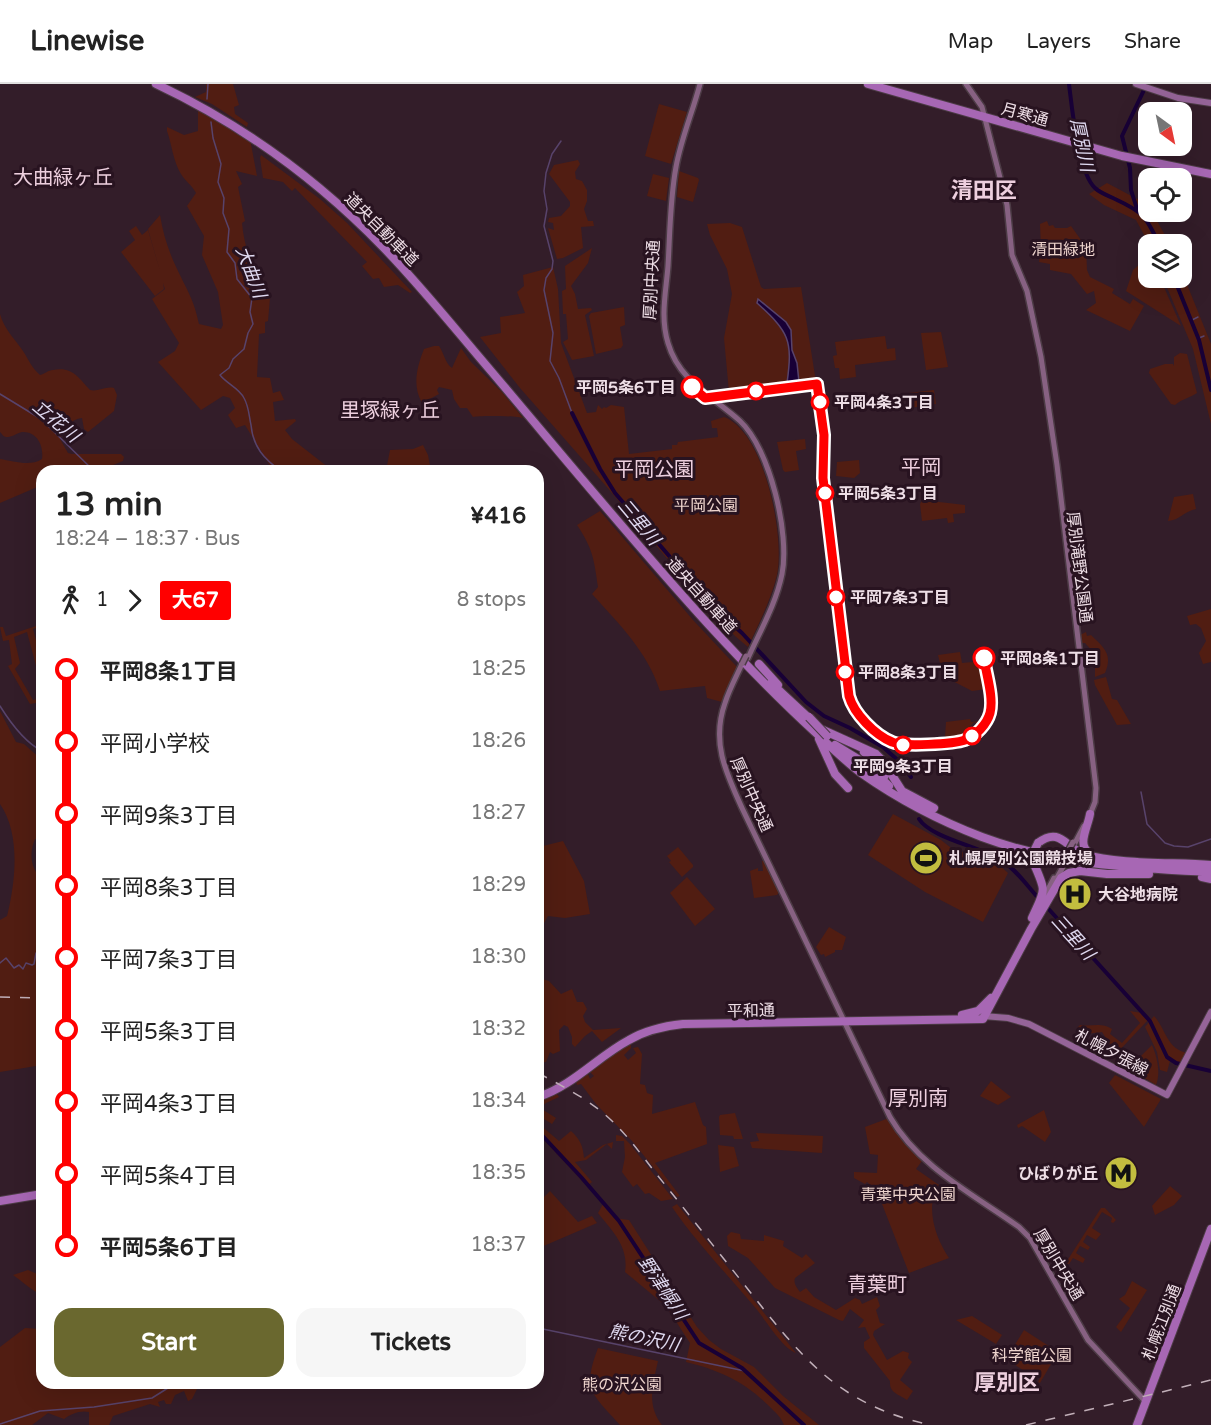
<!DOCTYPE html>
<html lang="en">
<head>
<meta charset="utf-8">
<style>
	:root { --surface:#fff; --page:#f6f6f6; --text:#222; --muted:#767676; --line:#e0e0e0; --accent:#6a682f }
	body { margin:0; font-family:"Varela Round","Noto Sans JP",sans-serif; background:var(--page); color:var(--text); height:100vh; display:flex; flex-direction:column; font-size:22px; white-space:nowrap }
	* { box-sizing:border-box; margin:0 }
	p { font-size:20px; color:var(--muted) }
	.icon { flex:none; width:33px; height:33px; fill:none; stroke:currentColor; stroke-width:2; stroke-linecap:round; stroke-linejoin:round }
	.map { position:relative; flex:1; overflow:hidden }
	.drawer { position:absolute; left:36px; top:381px; width:508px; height:924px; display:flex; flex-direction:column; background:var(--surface); border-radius:18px; box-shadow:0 6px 24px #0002 }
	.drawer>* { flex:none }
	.badge { padding:0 12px; border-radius:4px; font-size:21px; line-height:39px }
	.needle { width:39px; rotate:147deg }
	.tools { position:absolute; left:1138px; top:18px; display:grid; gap:12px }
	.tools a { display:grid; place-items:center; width:54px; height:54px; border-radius:12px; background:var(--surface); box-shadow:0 6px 24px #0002; font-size:30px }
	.map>.badge { position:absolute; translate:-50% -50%; box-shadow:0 0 0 3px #fff }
	.legs { display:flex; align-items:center; gap:9px; height:66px; padding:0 18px; font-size:20px }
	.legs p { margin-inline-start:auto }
	.summary { display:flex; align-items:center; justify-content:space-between; height:102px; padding:0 18px }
	h1 { font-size:33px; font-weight:700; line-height:45px }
	.action { display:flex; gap:12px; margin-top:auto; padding:12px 18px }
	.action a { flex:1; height:69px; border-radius:18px; background:var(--accent); color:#fff; font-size:24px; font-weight:700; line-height:69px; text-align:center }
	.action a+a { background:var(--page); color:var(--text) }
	ul { padding:0 18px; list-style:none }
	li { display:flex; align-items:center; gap:21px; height:72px; font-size:22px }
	li i { display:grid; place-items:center; width:9px; height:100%; margin:0 8px; background:currentColor }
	li i::after { content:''; width:15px; height:15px; margin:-8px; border:4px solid; border-radius:50%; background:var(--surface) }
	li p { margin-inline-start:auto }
	li:first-child i { background:linear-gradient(#0000 50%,currentColor 0) }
	li:last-child i { background:linear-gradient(currentColor 50%,#0000 0) }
	header { display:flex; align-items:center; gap:36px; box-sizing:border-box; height:84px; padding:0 30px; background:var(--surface); border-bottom:2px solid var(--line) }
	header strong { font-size:28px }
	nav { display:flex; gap:33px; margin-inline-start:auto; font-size:21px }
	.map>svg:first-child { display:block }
	.green { fill:#511d12 }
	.water { fill:#180036; stroke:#58436b; stroke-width:1.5 }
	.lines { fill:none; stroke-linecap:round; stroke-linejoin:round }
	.stream { stroke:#58436b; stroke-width:1.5 }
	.river { stroke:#180036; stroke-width:4 }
	.secondary-casing { stroke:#4c3b45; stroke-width:8 }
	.primary-casing { stroke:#4c3b45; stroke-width:8 }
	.highway-casing { stroke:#4c3b45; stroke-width:10 }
	.secondary { stroke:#876182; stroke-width:5 }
	.primary { stroke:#956498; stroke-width:6 }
	.highway { stroke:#a767b4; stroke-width:8 }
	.rail { stroke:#c1afb8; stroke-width:1.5; stroke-dasharray:10 10; stroke-linecap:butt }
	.secondary-bridge-casing { stroke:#4c3b45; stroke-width:8; stroke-linecap:butt }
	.highway-bridge-casing { stroke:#4c3b45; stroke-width:10; stroke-linecap:butt }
	.secondary-bridge { stroke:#876182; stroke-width:5 }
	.highway-bridge { stroke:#a767b4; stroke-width:8 }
	.line-1-casing { stroke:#fff; stroke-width:14 }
	.line-1 { stroke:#f00; stroke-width:9 }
	.stop-1-dot { fill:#fff; stroke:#f00; stroke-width:3 }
	.labels { text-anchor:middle; stroke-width:6; stroke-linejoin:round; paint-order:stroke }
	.street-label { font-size:16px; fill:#eedee6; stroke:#281320 }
	.park-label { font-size:16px; fill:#eed4cd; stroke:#281320 }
	.stop-label { font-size:16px; font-weight:bold; fill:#eedee6; stroke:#281320; text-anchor:start }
	.poi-label { font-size:16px; font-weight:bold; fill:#eedee6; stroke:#281320; text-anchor:start }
	.water-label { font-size:18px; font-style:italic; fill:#e0daf1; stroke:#281320 }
	.quarter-label { font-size:20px; fill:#edcfde; stroke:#281320 }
	.district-label { font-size:22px; font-weight:bold; fill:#edcfde; stroke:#281320 }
</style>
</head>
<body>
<header>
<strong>Linewise</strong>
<nav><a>Map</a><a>Layers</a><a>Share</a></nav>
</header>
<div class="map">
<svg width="1211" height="1341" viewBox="0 0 1211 1341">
	<rect width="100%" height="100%" fill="#331d29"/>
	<path class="green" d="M206,0h27l6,21 -5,2 1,7 13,9 -1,4 -35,-23 -17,-7 11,-5z
		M659,20l28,8 -16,52 -26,-8z
		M198,24l52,31 7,37 -21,-5 6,13 -4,3 7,34 -3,2c2,24 10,42 20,63h3l5,12 -2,23 -3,1v11l-6,1 -2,43 13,1 3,15 7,-2 4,9 -11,2 2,19 20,-2 1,2 -11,9 7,9 41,32h-77l16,-2 -27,-44 -9,3 -8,-13 7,-7 -5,-10 -7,-2 -22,14 -43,-48 17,-11 4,-8 -27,-44 13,-10 -2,-6 1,6 -9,7 -34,-44 14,-12 -6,-9 7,-5 6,9 6,-5 12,41 -12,-42 12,-14c3,19 9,38 18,56 10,21 16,29 21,53l22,5 2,-4 -5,-33 -16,-37 2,-19 -17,-30 9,-13c-4,-8 -11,-12 -15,-19 -8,-13 -9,-29 -14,-43v-4l17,8 14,-4z
		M261,71l59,44 27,24 65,69 -2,1 -12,-8 -14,2 -5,-9 -6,1 -11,-13 5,-4 -72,-74 -3,3 -9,-9 -20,-4 -3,-20z
		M578,76l2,4 -5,8 1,7 6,2 5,9v11l-3,8 4,12h5l1,5 -13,1 2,21 -20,10 -6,1 -9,-31 6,2 -1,-7 -5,-1 1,-4 12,-2 9,-10v-4l-21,-28 5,-9z
		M679,87l19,7 1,2 -6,22 -16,-5z
		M653,90l16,4 -3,23 -19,-5z
		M1107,99l34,18 8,7v4h3l18,32h-21l-13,-24 -32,-15 -15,-11z
		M1047,137l2,5 4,-1 2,3h12l4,-2 15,21 1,23 3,7 24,12 -2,4 18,11 3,-5 11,7 -14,25 -44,-21 10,-7 -2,-12 -7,3 -16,-20 -21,-4v-6l-11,-2 2,-14 -1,-24z
		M730,139l12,4 19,60 3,2 37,-2 15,95 -87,10 -5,-54 8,-44 -5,-25 -17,-34 -3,-11z
		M592,164l-4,15 -17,23 4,8 3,15 13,-1 1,2 -7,5 9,41 -22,4 -9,-18 5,-3 -2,-25h-3l-1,-23 4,-2 -1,-23z
		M1149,172v22h11l21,48 -55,-35 7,-21z
		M553,183l5,22 3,54 26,70 9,-1 2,-7 4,4 2,-2 2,1 5,-3 13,2 5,47 43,-5v-4h5l1,-3 40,-5 -1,-9h-5l-1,-7 13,-4c41,15 61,120 53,158 -6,25 -19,50 -29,72l-13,-11 -28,-30 -101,-120 -86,-98 -40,-51 21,-4 -1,-16 25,-4 -8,-21 7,-6 -1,-11z
		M1182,188l29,72v80l-18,-75 -30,-71h19z
		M624,223l1,18 -5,2 3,18 -2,3 -25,6 -7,-38 2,-3z
		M0,230c4,15 14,24 23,37 6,9 8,16 17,24 5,-1 8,-5 13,-5 19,-4 26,8 37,20 8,2 15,-4 24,-2l3,7 -3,16 -26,21 -4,-3 -2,-11c-11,1 -18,10 -22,21l8,14 4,1h49l3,3 -1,4 -10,4 2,6h-18l-2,-3 -13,3h-40v14l-42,18v-44c13,2 30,8 42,0 2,-13 -5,-28 -20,-27 -5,1 -10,5 -14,5 -5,0 -5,-2 -8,-5z
		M941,248l7,35 -22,3 -5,-37z
		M885,252l2,13 8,-1 1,12 -41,5 1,12 -16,2 -1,-11h-4l-2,-12 4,-1 -2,-13z
		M434,262h5c5,7 6,17 13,22l9,-20 10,14 31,30 21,26c-6,-2 -44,-3 -50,-1l-6,-9h-7l-6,-9 -2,-9 -13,-3 -2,3 2,4 -17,9c-10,-18 -5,-36 2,-54z
		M1180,269l7,1 10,39c-8,5 -15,6 -22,12l-4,-1 -22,-31 1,-4 15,-5h8l1,2v-9z
		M934,306l2,14 -26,4 -2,-15z
		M805,355l1,10 -10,2 3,19 -14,2 -2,-2 -6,-28z
		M423,361l5,10 3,16h-45l4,-21 23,-1z
		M859,376l1,13 -6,5 -18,-2 1,-14z
		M1193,410l3,15c-13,3 -16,11 -28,12l6,-24z
		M922,416l43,5v8l-12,1 1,8 -6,1 -1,-5 -25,3 -2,-17z
		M600,427l93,109 44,47 -15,35 -15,-4 -2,-12 -45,5c-13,-40 -41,-67 -68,-97l6,-7c-4,-28 -5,-38 -21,-62z
		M1211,525v53l-8,2 -4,-11 7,-12 -5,-13 -5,-4 -6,1 -3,-9z
		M42,540v2l-9,3 9,34v25l-15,-56 -13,5 6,26 -5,6 18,31 9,-2v4l-12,2 -22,-38 4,-2 -3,-24 -6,1 -3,-14h3l3,9z
		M1086,548l1,4 4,-1c13,13 22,19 14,38l-10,4v-23l-10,-11h-3l-2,-8z
		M960,568l2,11 21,-2 4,28 -15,2 -29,-15 -5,-21z
		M1106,593l6,22 5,1 14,24 -14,1 -22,-40 -1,-5z
		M0,627l16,31 8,2 18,16v79h-7c-4,9 -5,20 -1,29 2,5 5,8 6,13 0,17 2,32 2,49l-5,2 5,17v116l-42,7v-152l7,-4 1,-4c8,-34 12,-79 -8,-108z
		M970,635l1,3 10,-1 -3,4 -4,-3 -5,6 2,5c-7,5 -19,7 -26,4l1,-15z
		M893,730l48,26 14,11 32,5 8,5 13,12 -25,49 -58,-30 -57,-37z
		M563,757l21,40 6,33 -25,4 -17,-2 -9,16v-85z
		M678,763l15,18v2l-11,10 -13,-15 2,-1 -4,-5z
		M762,777h3l14,31 -2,3 -23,3 -4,-27 8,-3v3h5z
		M687,793l28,32 -20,17 -25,-33z
		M829,843l17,10 -4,13h-7v2l-10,5 -1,-3 -3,1 -5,-8z
		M539,894l10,3 12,13 11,-5 5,13h6l4,7 -4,7 2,6 8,8 28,-2 -19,14 -10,-11 -7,5 -10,11 -3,-3v-7l-4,-10 -4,-2 -5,5 1,21 -7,3 -3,-2 -4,10 -7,1z
		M1130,927l12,2 6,7 -32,34 -14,-22 -16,2 -9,-6 3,-3c13,2 21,-3 32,4l-2,5 12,9 18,-20z
		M1154,932c12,13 13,34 34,37l-5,11 -13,-3 -3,11 -7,-2 -3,-18 -12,-25z
		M631,958v6l-7,7 4,5 8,-7 -3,-5 5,-1 4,7 -2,30 5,1 2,8 6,2 -1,19 43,-12 8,23 3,2 1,17 -52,19 25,33 -3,1 -44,-55 -37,-38 -15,-20 -4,1 -1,-3 12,-8 2,5 4,-3 -4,-4 26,-20z
		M1152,961c5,12 9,27 4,40l-13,-8 -2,2 -6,-3v-14z
		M1115,991l46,24 -17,28 -35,-44z
		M991,997l20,16 -13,8 -18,-9z
		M557,1010l2,3 -13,6 -6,5 16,10 -4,6 -8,-5 -5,5 20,17 12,-10c9,8 12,15 13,27l19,-13 10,-3 -1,7 -5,-5 -21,16 -11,2 17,20 -5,4 -48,-51v-35z
		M1044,1026l7,22 -6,10 -23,-16 -4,2 -1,-3z
		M735,1029l8,26h-9l-1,-3 -13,-1 -1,-18 1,-2z
		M889,1034l15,25 18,18 -6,8 23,16c-15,21 -3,54 10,73l-40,15 -27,-69 2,-2 -8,-12 -9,-8 -2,2 -11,-6v-6l23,1 1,-18 -8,-1 -5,-27z
		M756,1049l67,3 -1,17 -70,-5 -2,-6 9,-1z
		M616,1051l6,1 8,8 43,55 -12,2 -12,-8 -4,1 -8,-10 -4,3 -11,-15 3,-15 -1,-16h-8z
		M718,1061l16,2 5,19 -19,6z
		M1170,1102l12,10 -8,9 -19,10 -3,-9z
		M550,1107l28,31 14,-6 5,7 -58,25v-46z
		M603,1120l11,14 15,2 68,107 12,13 12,9 33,18 29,29 36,29h-35c-3,-8 -9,-13 -15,-19 -24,-24 -50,-36 -83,-44l4,-19 -24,-37 -41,-34c4,-25 -12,-40 -27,-59z
		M677,1120l119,149c-15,-6 -32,-36 -43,-48 -27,-32 -57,-63 -81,-98z
		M1101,1124h4l11,12 -3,3 -2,-1 1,-4 -10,-6 -10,16 9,6 -5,6 -9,-5 -4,7 7,5 -2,3 -8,-4 -4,7 9,6 -2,4 -10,-5 -4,6h-4z
		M731,1148l9,2 1,5 23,2v-6l20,6 -1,5 19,12 4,-4 9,9 -20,15c-2,5 2,10 5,14l6,-4 8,9 22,13 19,-12 5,2 2,4 15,-7 3,9 -4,4 4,13 5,1 -11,7 -1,4 14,25 16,-9 6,2 -1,5 4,4 -12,18 13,11 -6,9c-9,-6 -18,-7 -17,-19l-26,-33v-6l6,-4 -5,-11 -7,1 6,-8 -14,-11 -7,12 -4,-1 -64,-32 -27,-30 -20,-12 -1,-10z
		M28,1186l14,6v19c-10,-4 -20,-14 -29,-20z
		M1132,1197l15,9 -26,42 -5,-5 14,-19 -11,-9 6,-4z
		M972,1232l30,19 -6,9 -40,-24z
		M25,1244l17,1v54h162l-5,2 -7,14 -4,2 -4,-10 -9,4 -4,9h-5l-2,-4 -6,2 2,5 -10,-3 -37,12 -4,9h-20v-13c-9,-2 -18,2 -25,7l-16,-6 -16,12h-32v-78z
		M1024,1246l34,22 -18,31 -2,-1 3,-6 -3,-2 -3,4 -29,-19z
		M598,1264l60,13c-5,23 -12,44 4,64h-42c-28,-31 -38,-35 -22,-77z"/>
	<path class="water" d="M758,215l28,23 5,8 1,20 5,13 2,19 -12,1c6,-43 2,-51 -30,-80z"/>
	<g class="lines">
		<path class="stream" d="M207,15l1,-15
			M211,38l2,16 8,26 -3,18 6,16 -1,15 6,16 -2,23 8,11 2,16 15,19 -2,14 3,12 -5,9 -4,16 -11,10 -4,9 -9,7c7,9 19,13 24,23 5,9 5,18 7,27 2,22 13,34 30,46
			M561,57l-9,13 -6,19 -2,18 3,18 -3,17 9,35 -1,8 -6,9 -2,12 9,43 -3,28 9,17 13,35
			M1192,236l6,-3
			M1199,254l5,-2
			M0,310l41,25 53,52
			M0,622c10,16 24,36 42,45
			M1141,708l6,32 18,19 9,3 14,1 23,-8
			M42,858l-2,5 2,2
			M0,879l6,-5 8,10 5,-3 4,4 3,-6 6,2 2,-1 2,-11h6
			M538,1244l207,43
			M0,1340l40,-13 54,-4 58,-9 24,-15"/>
		<path class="river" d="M1069,0c3,24 9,88 26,104 5,5 14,8 20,11 28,13 31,17 44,45
			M1137,125l-6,-19 -1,-22 -8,-32 22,-46
			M1174,194l25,62 12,50
			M572,329l28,56 15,24 98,114 29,26 64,69 18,14 26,12 33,19 18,16 10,14
			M919,735c12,19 62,28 82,41 15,9 27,27 39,40
			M1045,821l105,116 17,36 9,6 35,8
			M538,1047l43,46 38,44 80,122 43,25 62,57"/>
		<g class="secondary-casing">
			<path id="secondary" d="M700,0c-7,27 -19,55 -24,83 -6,32 -6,66 -8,99 -2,26 -8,51 0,77 11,38 44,53 72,78 30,28 50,113 42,153 -6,30 -22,57 -34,84
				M966,0l16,23 25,98 5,50 15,36 14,66 16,108 39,323 -1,14 -6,15
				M742,580c-6,13 -13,26 -17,39 -14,39 1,70 17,105l148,309c29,50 83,77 129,110l11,11 58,102 58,62
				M1075,759l9,-17
				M1055,797l8,-14
				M1043,815l11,-21"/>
		</g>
		<g class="primary-casing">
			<path id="primary" d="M1136,0l42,14 33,5
				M983,932l25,2 21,6 138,71 44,-83"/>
		</g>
		<g class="highway-casing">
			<path id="highway" d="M156,0c85,40 161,95 227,163 38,39 72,82 108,124 72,85 143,172 218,254 34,37 69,73 106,107 15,14 30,29 46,41 37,26 79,48 121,64 75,28 151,31 229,35
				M868,0l254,72 89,18
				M759,580l19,21
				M771,599l42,39
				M823,646l53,24 7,7 19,30 32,17
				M819,655l16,35 13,14
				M835,661l31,19 23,22
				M864,668l13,10 7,15
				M1038,759c22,-17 28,5 46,11 35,11 89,8 127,11
				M1090,769c-14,-7 -2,-26 0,-39
				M1202,793l9,2
				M1032,834c13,-29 15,-25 2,-54
				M962,931l16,-4 13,-13
				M538,1013c36,-12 59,-40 91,-57 17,-10 35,-14 54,-16l300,-5 48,-90 30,-51 8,-5 11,-2 27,3h42
				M0,1117l42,-7
				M1137,1341l74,-196"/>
		</g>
		<use href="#secondary" class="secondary"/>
		<use href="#primary" class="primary"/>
		<use href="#highway" class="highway"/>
		<path class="rail" d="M0,913l42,1
			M538,989c26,14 52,27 73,47 18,17 32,37 47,56 29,36 57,72 85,107 57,72 93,122 188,142
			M1026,1341l185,-45"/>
		<g class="secondary-bridge-casing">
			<path id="secondary-bridge" d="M742,580l4,-8
				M1060,782l13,-24"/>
		</g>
		<g class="highway-bridge-casing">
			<path id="highway-bridge" d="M809,633l18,19
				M1034,780v-13l4,-8"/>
		</g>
		<use href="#secondary-bridge" class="secondary-bridge"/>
		<use href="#highway-bridge" class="highway-bridge"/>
	</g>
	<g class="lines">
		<g class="line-1-casing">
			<path id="line-1" d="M692,303l13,11 112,-14 7,51 -1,43 26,218c5,18 26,39 43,46 10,5 62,2 73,-2 11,-4 22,-16 25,-27 4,-16 -4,-39 -6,-55"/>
		</g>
		<use href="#line-1" class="line-1"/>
	</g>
	<defs>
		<g id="stadium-disc" transform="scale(1.725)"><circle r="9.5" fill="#c2bd3f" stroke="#281320"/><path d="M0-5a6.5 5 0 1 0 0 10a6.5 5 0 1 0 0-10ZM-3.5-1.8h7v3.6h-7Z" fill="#111"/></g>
		<g id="hospital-disc" transform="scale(1.725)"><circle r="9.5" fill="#c2bd3f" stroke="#281320"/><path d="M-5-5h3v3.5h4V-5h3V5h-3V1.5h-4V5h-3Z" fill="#111"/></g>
		<g id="metro-disc" transform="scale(1.725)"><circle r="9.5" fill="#c2bd3f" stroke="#281320"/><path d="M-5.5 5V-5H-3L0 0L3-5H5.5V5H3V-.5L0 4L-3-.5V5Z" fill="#111"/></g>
	</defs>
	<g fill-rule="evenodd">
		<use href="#stadium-disc" x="926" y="774"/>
		<use href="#hospital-disc" x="1075" y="810"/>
		<use href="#metro-disc" x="1121" y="1089"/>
	</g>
	<g class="stop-1-dot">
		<circle cx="692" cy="303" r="10"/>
		<circle cx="756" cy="307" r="8"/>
		<circle cx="820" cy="318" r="8"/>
		<circle cx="825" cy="409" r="8"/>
		<circle cx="836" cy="513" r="8"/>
		<circle cx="984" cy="574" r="10"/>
		<circle cx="845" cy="588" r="8"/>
		<circle cx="972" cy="652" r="8"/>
		<circle cx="903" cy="661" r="8"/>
	</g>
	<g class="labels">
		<g class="street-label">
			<text transform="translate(1025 30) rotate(15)" y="6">月寒通</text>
			<text transform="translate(382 145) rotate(45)" y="6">道央自動車道</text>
			<text transform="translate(651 196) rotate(-87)" y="6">厚別中央通</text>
			<text transform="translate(1080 483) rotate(83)" y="6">厚別滝野公園通</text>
			<text transform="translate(702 511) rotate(48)" y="6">道央自動車道</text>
			<text transform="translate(752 710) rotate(66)" y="6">厚別中央通</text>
			<text transform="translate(751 926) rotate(-1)" y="6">平和通</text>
			<text transform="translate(1112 968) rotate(28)" y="6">札幌夕張線</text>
			<text transform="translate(1059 1180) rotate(59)" y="6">厚別中央通</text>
			<text transform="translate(1161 1238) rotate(-69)" y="6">札幌江別通</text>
		</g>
		<g class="park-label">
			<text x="1063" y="171">清田緑地</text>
			<text x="706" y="427">平岡公園</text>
			<text x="908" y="1116">青葉中央公園</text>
			<text x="1032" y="1277">科学館公園</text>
			<text x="622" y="1306">熊の沢公園</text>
		</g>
		<g class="stop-label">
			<text x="676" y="309" text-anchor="end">平岡5条6丁目</text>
			<text x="834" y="324">平岡4条3丁目</text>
			<text x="838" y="415">平岡5条3丁目</text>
			<text x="850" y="519">平岡7条3丁目</text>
			<text x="1000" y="580">平岡8条1丁目</text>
			<text x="858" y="594">平岡8条3丁目</text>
			<text x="903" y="688" text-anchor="middle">平岡9条3丁目</text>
		</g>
		<g class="poi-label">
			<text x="949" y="780">札幌厚別公園競技場</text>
			<text x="1098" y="816">大谷地病院</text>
			<text x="1098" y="1095" text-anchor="end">ひばりが丘</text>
		</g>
		<g class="water-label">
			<text transform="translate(1082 61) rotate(78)" y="6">厚別川</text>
			<text transform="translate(251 188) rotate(69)" y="6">大曲川</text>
			<text transform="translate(56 337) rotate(40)" y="6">立花川</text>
			<text transform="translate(639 438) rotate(50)" y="6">三里川</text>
			<text transform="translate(1073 853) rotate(48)" y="6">三里川</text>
			<text transform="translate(663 1204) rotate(56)" y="6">野津幌川</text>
			<text transform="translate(644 1254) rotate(12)" y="6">熊の沢川</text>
		</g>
		<g class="quarter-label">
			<text x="63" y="100">大曲緑ヶ丘</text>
			<text x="390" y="333">里塚緑ヶ丘</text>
			<text x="921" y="390">平岡</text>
			<text x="654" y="392">平岡公園</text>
			<text x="918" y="1021">厚別南</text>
			<text x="877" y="1207">青葉町</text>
		</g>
		<g class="district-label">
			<text x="984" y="114">清田区</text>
			<text x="1007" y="1306">厚別区</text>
		</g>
	</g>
</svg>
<div class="tools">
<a><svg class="needle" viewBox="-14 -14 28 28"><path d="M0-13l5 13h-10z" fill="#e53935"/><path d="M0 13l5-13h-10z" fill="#767676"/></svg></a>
<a><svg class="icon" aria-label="locate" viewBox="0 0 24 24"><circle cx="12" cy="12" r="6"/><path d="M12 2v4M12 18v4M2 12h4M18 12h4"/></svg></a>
<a><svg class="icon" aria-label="layers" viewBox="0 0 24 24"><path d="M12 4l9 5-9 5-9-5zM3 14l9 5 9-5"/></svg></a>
</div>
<section class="drawer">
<div class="summary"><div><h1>13 min</h1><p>18:24 – 18:37 · Bus</p></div><b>¥416</b></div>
<div class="legs"><svg class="icon" aria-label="walk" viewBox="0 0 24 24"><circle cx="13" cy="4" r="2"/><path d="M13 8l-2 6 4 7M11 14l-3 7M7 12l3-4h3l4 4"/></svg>1<svg class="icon" aria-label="forward" viewBox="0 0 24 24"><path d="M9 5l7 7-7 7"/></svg><b class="badge" style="background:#f00;color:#fff">大67</b><p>8 stops</p></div>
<ul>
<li><i style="color:#f00"></i><b>平岡8条1丁目</b><p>18:25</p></li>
<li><i style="color:#f00"></i><span>平岡小学校</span><p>18:26</p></li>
<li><i style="color:#f00"></i><span>平岡9条3丁目</span><p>18:27</p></li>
<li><i style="color:#f00"></i><span>平岡8条3丁目</span><p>18:29</p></li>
<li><i style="color:#f00"></i><span>平岡7条3丁目</span><p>18:30</p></li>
<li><i style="color:#f00"></i><span>平岡5条3丁目</span><p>18:32</p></li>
<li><i style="color:#f00"></i><span>平岡4条3丁目</span><p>18:34</p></li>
<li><i style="color:#f00"></i><span>平岡5条4丁目</span><p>18:35</p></li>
<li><i style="color:#f00"></i><b>平岡5条6丁目</b><p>18:37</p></li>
</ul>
<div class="action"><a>Start</a><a>Tickets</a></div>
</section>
</div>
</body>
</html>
